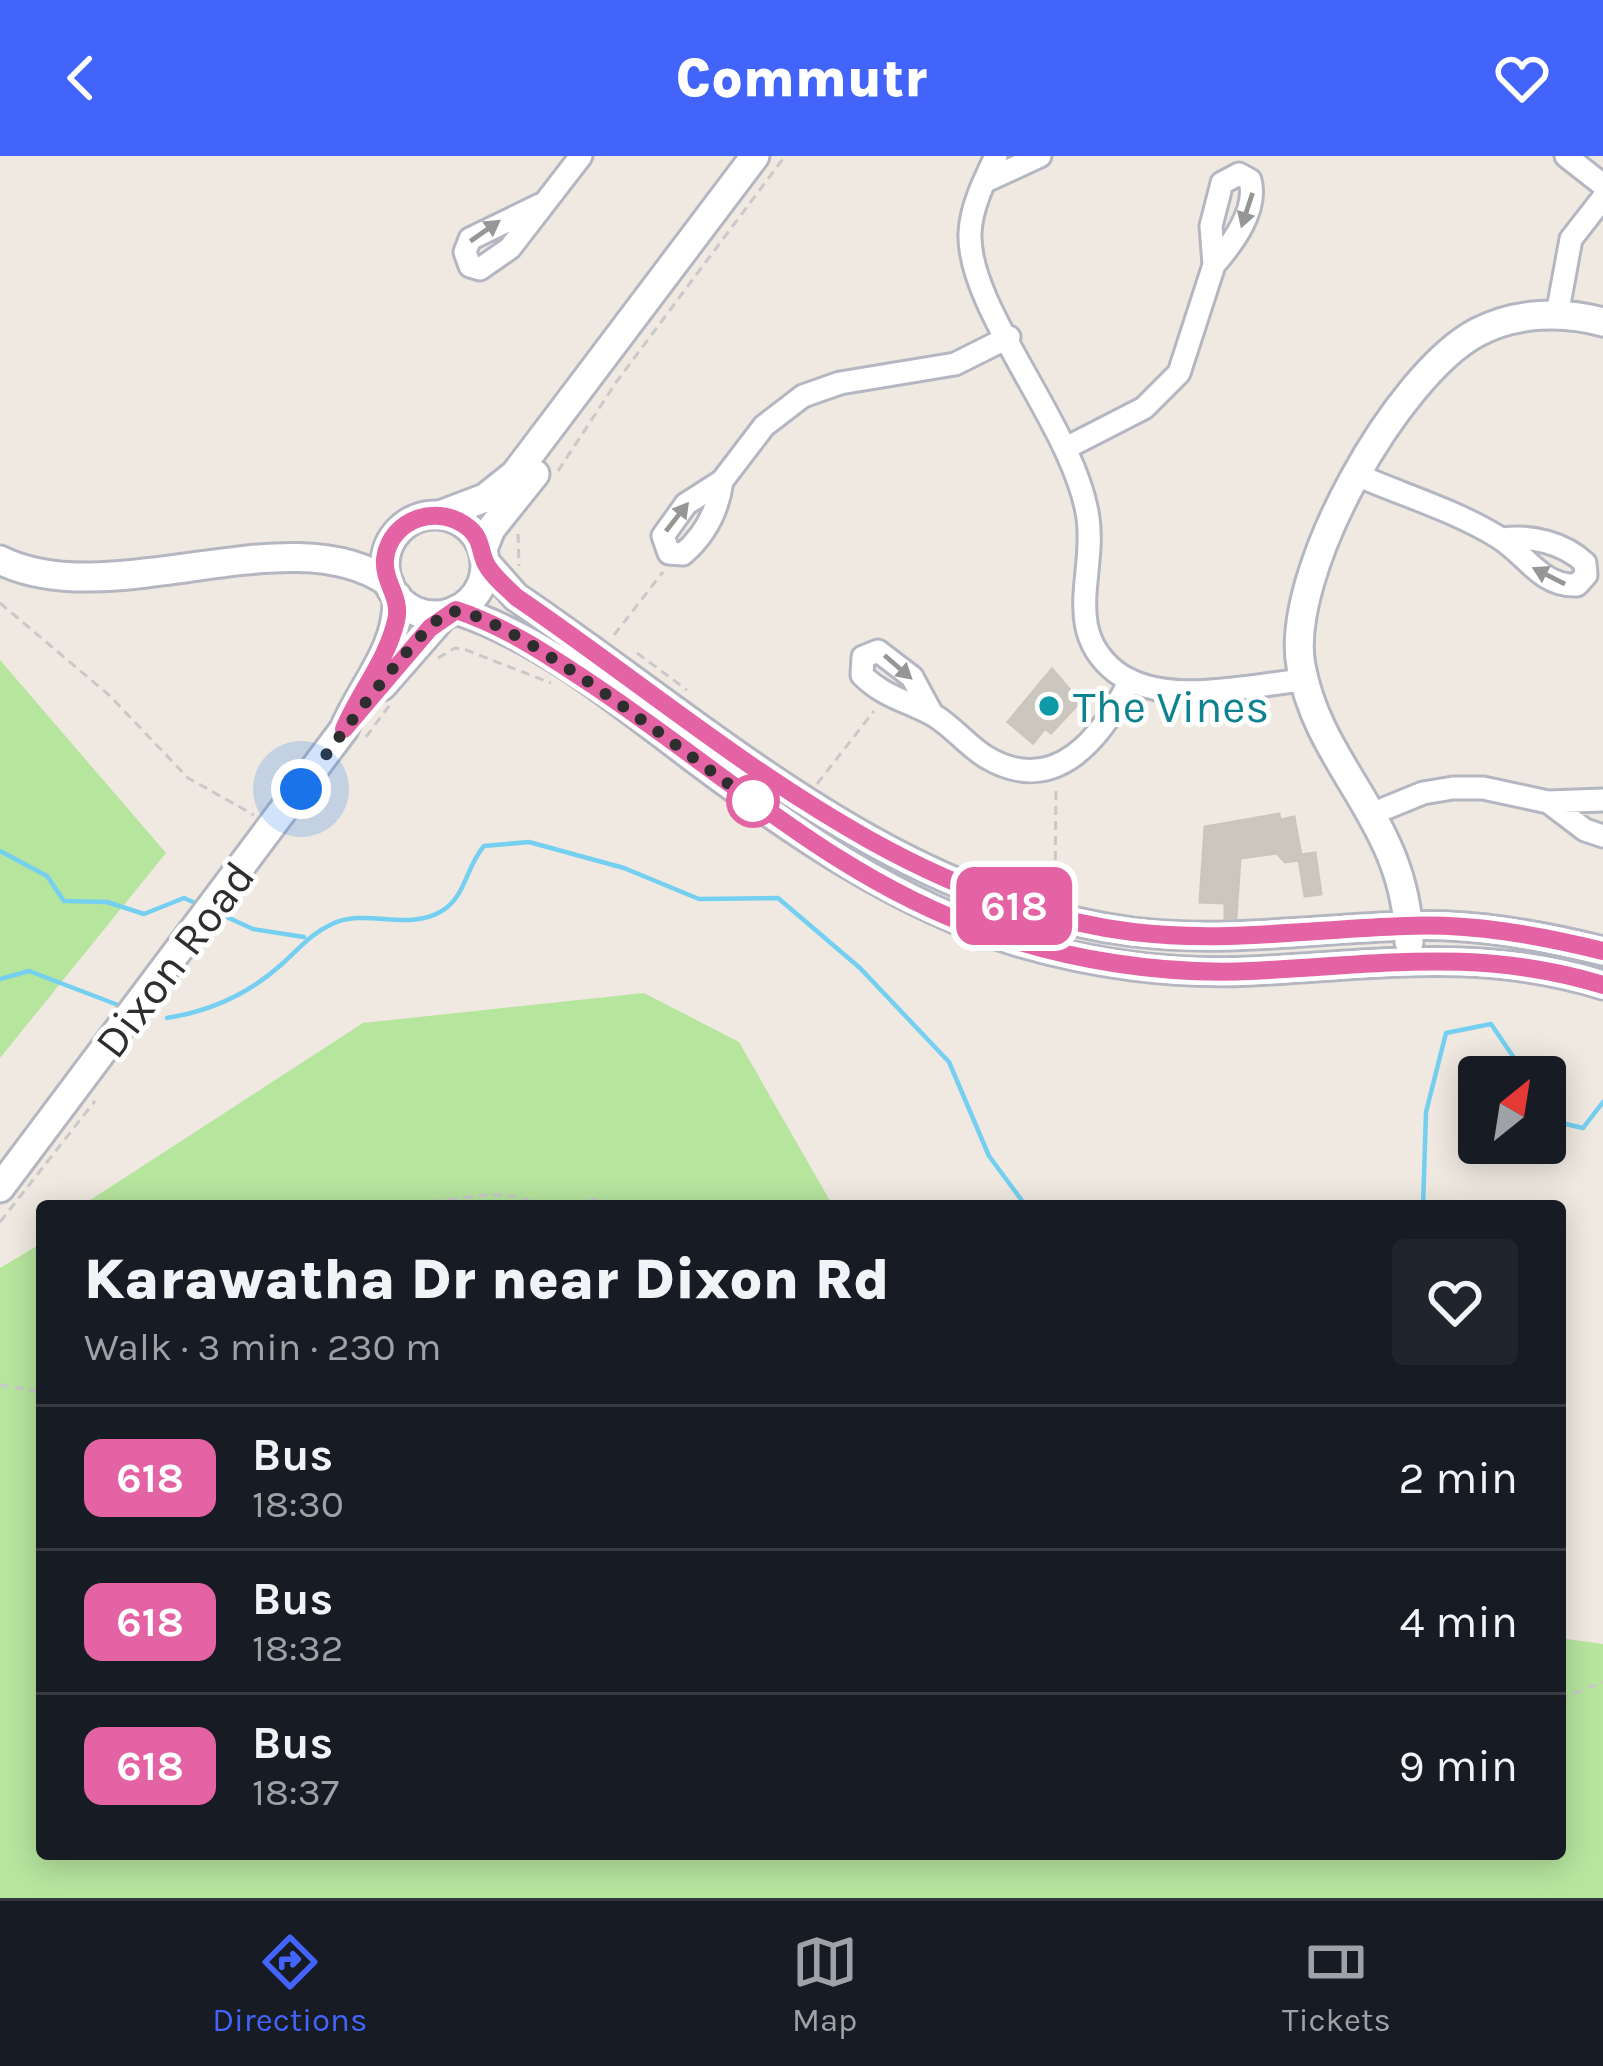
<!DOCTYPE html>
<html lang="en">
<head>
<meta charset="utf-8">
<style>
	:root { --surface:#171b24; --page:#20242c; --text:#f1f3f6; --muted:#9ea1a6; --line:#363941; --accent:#4264fb }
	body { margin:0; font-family:Karla,sans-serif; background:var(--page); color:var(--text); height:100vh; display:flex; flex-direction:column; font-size:45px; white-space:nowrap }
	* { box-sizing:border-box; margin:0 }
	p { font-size:39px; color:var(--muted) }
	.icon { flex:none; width:66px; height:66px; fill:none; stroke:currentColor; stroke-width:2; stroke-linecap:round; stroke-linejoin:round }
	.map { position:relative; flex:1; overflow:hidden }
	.panel { position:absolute; left:36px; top:1044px; width:1530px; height:660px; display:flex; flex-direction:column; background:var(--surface); border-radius:12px; box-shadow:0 6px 30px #0003 }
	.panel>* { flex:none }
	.badge { padding:0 24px; border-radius:18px; font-size:42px; line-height:78px }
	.needle { width:78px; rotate:30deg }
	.buttons { position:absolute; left:1458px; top:900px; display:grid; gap:24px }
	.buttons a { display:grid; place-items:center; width:108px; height:108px; border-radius:12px; background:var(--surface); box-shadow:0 6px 30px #0003; font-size:60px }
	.you { position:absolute; width:60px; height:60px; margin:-30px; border:9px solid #fff; border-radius:50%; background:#1a73e8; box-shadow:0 0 0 18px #1a73e833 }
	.map>.badge { position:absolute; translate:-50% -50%; box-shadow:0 0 0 6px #fff }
	.round { display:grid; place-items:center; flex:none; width:126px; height:126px; border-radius:12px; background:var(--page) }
	.headline { display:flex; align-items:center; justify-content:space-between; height:204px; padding:0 48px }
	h1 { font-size:57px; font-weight:800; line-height:90px }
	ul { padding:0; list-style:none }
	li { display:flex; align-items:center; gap:36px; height:144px; padding:0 48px; border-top:3px solid var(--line) }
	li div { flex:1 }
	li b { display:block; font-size:45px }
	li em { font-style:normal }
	li .badge { min-width:132px; font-weight:700; text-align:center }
	header { display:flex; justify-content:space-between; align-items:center; height:156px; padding:0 48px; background:var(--accent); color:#fff; font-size:54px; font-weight:800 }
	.tabs { display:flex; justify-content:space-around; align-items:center; height:168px; border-top:3px solid var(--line); background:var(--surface); font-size:33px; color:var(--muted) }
	.tabs a { display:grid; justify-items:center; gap:6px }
	.tabs .current { color:var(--accent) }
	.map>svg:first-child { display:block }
	.green { fill:#b6e59e }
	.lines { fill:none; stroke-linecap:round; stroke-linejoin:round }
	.stream { stroke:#75cff0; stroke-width:4.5 }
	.building { fill:#cbc7bf; stroke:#cbc5ba; stroke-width:3 }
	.street-casing { stroke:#b4b7c1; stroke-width:27 }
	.secondary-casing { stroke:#b4b7c1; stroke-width:33 }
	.path { stroke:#c9c9c9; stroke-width:3; stroke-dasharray:9 6; stroke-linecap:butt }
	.street { stroke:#fff; stroke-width:21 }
	.secondary { stroke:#fff; stroke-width:27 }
	.oneway { fill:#969696 }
	.line-casing { stroke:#fff; stroke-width:27 }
	.line { stroke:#e463a4; stroke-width:18 }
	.walk { stroke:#2e2e2e; stroke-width:12; stroke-dasharray:0 21.6 }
	.culture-dot { fill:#0f9aa8; stroke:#fff; stroke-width:4.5 }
	.stop-dot { fill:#fff; stroke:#e463a4; stroke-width:6 }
	.labels { text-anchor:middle; stroke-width:10; stroke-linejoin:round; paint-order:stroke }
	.culture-label { font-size:45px; fill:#0d838f; stroke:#fff; text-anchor:start }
	.street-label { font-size:45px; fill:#2e2e2e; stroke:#fff }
</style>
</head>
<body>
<header><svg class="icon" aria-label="back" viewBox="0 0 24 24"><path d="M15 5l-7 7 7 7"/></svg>Commutr<svg class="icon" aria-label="heart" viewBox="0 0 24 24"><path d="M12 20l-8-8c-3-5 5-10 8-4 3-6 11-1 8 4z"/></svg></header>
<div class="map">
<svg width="1603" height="1742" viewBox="0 0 1603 1742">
	<rect width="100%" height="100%" fill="#efe9e1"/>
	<path class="green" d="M0,504l166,193 -166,205z
		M644,837l95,49 94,164h-752l282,-183z
		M42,1087v611h1518v-216l43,6v254h-1603v-630z"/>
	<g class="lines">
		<path class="stream" d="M0,695l47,25 17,25 43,1 37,12 40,-16 18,8
			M218,757l35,16 51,8
			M0,823l29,-8 89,34
			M167,862c43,-7 82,-24 115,-54 17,-15 28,-30 50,-40 33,-16 75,7 108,-12 26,-14 25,-44 44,-66l45,-4 95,26 75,31 79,-1 82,70 89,94 40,94 37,50
			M1545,958l3,6 35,8 20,-26
			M1423,1050l3,-94 20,-79 45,-9 36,53"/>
	</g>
	<path class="building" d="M1052,513l28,33 -29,31 -6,-5 -12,15 -25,-21z
		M1279,658l1,6 14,-3 7,38 14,-2 6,41 -16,2 -6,-36 -14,2 -8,-9 -37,5 -4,60h-11v-15l-25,-1 5,-75z"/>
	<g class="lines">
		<g class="street-casing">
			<path id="street" d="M996,0c-11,23 -25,51 -26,77 -3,77 105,194 118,285 8,55 -26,112 28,154 48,36 133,13 188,8
				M1566,0l37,29
				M988,24l52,-24
				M540,49l-70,34 -5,13 5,14 10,3 30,-21 71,-92
				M1557,159l14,-76 32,-41
				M1066,292l78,-40 35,-35 35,-108 -3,-39 11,-43 17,-9 11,6c8,30 -17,63 -36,85
				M1357,319c46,20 99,36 141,62 27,16 43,50 79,48l9,-10 -1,-12c-21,-20 -54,-28 -82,-24
				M722,325c-4,29 -17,54 -39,73l-14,-1 -6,-17 23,-32 36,-23 42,-55 39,-30 37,-13 115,-19 54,-27
				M932,558l-20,-37 -34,-26 -15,6 -1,18c23,23 47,26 73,41 18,11 33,30 51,41 70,42 117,-21 144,-77
				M1548,646l37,28 18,6
				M1374,657l49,-20 30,-5h30l65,14 55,-2"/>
		</g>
		<g class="secondary-casing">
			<path id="secondary" d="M440,359l45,-17 30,-24 240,-318
				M385 409a50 50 0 1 1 100 0a50 50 0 1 1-100 0Z
				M483,393l8,-20 44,-55
				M0,404c112,55 291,-47 389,23
				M485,406l31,35c193,130 377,305 617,335 91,11 181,-3 272,-6 67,-3 133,9 198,25
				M456,454c87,28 166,94 239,149 99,74 203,146 323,183 74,22 156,33 233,29 125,-6 229,-24 352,14
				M382,530l63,-72
				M1409,786c-2,-121 -89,-172 -108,-276 -17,-91 96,-292 177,-334 38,-20 85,-21 125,-10
				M0,1032l344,-459c19,-45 55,-80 53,-133"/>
		</g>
		<path class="path" d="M558,315l59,-90 168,-225
			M518,378l1,32
			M0,447l110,93 78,82 66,37
			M614,479l49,-63
			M637,497l50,37
			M438,502l17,-10 11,2 85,33
			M366,581l23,-31
			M817,628l57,-73
			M1055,734l1,-104
			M359,1050c28,-9 49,-2 77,-5 36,-3 71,-14 105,5
			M575,1050l19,-7 41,7
			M0,1066l95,-121
			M0,1229l42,7
			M1560,1543l43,-17"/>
		<use href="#street" class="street"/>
		<use href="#secondary" class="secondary"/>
	</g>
	<defs><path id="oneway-solid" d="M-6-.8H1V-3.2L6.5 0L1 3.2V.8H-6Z" transform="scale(3)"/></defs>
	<g class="oneway">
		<use href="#oneway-solid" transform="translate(1247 54) rotate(108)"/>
		<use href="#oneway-solid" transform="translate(485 75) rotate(-35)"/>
		<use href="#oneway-solid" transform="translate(677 361) rotate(-52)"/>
		<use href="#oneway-solid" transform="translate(1549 420) rotate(-153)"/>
		<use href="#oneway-solid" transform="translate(898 511) rotate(41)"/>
	</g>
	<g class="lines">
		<g class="line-casing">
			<path id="line" d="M1603,795c-65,-16 -131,-28 -198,-25 -91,3 -181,17 -272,6 -240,-30 -426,-205 -617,-335 -10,-10 -25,-22 -31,-35 -5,-12 -4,-23 -15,-33 -30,-27 -80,-11 -85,30 -2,24 17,38 11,62 -10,41 -36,70 -52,108l86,-101 26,-18c52,17 98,49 143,79 125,84 240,191 384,241 85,30 178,45 268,41 125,-6 229,-24 352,14"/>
		</g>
		<use href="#line" class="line"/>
		<path class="walk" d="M301,633c24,-33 117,-161 146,-176 40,-20 266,163 306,188"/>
	</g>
	<circle class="culture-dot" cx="1049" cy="550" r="12"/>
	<circle class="stop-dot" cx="753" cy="645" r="24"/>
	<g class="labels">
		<g class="culture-label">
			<text x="1073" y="566">The Vines</text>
		</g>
		<g class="street-label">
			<text transform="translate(174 803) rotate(-53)" y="16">Dixon Road</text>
		</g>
	</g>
</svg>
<div class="buttons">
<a><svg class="needle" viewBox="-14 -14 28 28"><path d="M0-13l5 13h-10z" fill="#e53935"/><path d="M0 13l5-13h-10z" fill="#9ea1a6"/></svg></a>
</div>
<div class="you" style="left:301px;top:633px"></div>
<b class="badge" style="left:1014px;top:750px;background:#e463a4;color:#fff">618</b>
<section class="panel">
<div class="headline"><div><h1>Karawatha Dr near Dixon Rd</h1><p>Walk · 3 min · 230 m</p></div><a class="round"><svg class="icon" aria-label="heart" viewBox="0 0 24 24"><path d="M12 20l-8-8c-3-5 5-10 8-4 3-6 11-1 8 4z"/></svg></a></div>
<ul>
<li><span class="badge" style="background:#e463a4;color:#fff">618</span><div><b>Bus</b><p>18:30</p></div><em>2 min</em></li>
<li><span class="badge" style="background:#e463a4;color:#fff">618</span><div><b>Bus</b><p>18:32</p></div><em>4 min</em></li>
<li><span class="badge" style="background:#e463a4;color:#fff">618</span><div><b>Bus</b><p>18:37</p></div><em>9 min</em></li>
</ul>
</section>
</div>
<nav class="tabs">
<a class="current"><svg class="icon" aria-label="directions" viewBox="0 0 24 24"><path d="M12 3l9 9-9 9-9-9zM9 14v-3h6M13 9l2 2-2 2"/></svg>Directions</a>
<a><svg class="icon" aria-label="map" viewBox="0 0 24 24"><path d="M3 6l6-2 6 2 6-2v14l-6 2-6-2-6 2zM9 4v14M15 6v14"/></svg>Map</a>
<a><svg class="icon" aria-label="tickets" viewBox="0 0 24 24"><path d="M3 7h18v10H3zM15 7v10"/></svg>Tickets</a>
</nav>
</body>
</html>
